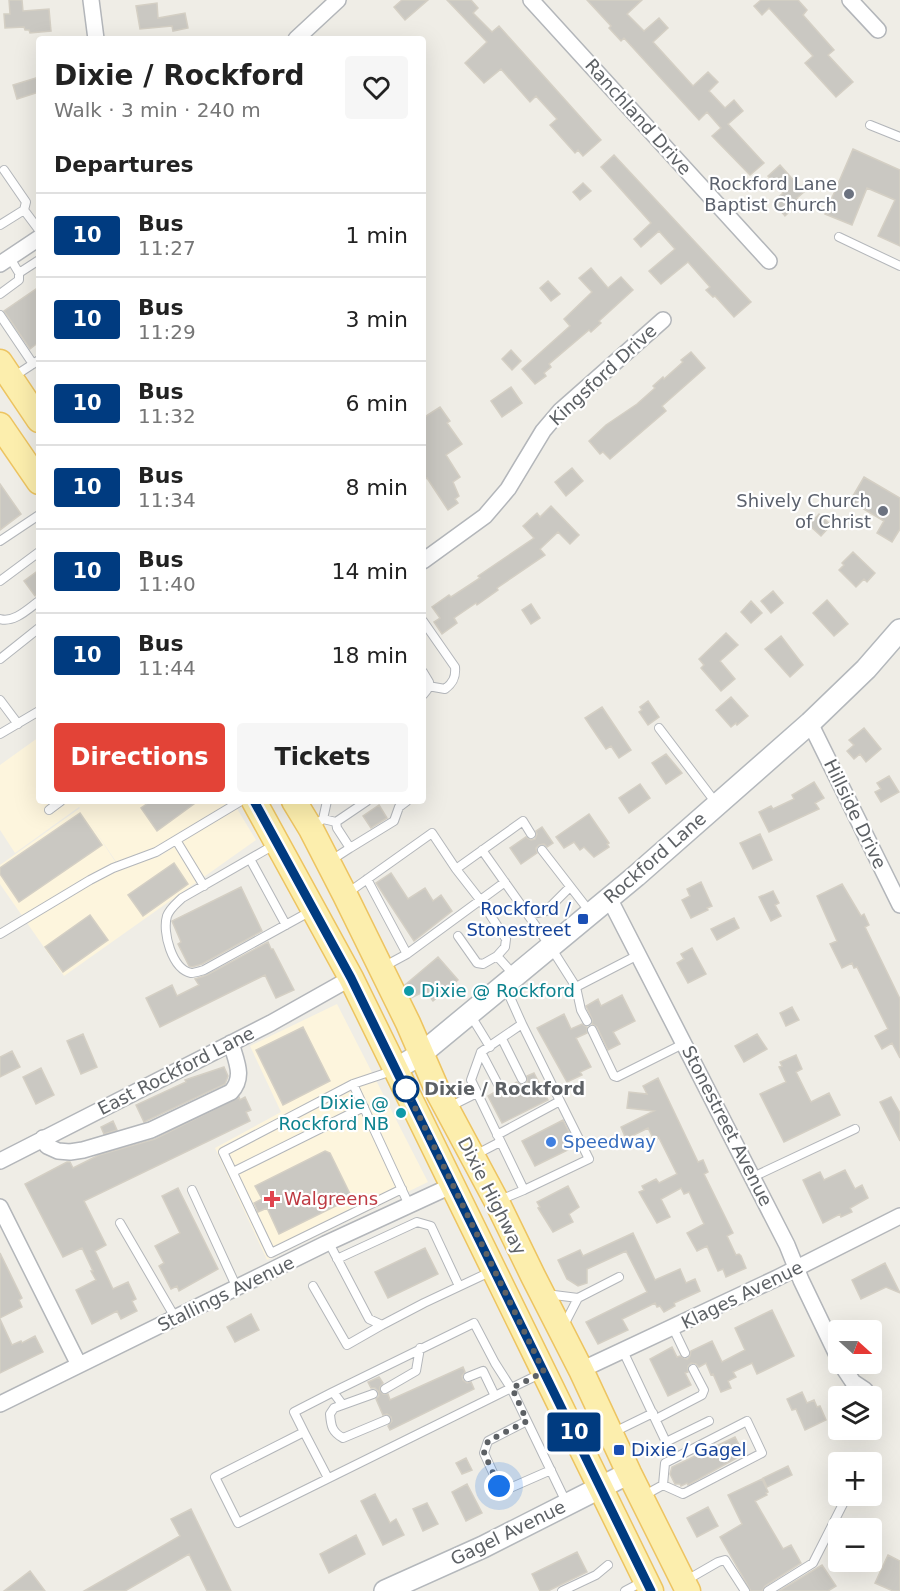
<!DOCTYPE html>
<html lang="en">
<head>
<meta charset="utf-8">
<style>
	:root { --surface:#fff; --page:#f6f6f6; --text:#222; --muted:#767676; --line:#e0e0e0; --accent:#e34337 }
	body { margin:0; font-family:"DejaVu Sans",sans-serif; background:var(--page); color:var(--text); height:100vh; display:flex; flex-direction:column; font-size:22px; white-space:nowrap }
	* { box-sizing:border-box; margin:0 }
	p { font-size:20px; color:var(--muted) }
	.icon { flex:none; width:33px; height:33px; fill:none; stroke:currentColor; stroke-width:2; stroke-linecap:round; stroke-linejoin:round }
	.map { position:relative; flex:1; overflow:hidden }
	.details { position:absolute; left:36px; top:36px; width:390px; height:768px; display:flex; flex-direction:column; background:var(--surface); border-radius:6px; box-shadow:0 6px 24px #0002 }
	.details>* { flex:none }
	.badge { padding:0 12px; border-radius:4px; font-size:21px; line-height:39px }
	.needle { width:39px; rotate:111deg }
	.tools { position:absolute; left:828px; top:1320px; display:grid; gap:12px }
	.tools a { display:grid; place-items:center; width:54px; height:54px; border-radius:6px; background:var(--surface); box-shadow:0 6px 24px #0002; font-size:30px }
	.you { position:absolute; width:30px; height:30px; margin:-15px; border:4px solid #fff; border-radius:50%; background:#1a73e8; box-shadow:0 0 0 9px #1a73e833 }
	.map>.badge { position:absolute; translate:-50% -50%; box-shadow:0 0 0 3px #fff }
	h2 { padding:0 18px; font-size:22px; line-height:54px }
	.round { display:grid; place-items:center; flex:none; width:63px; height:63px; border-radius:6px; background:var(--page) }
	.summary { display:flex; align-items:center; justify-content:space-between; height:102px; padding:0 18px }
	h1 { font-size:28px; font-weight:700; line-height:45px }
	.primary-button { display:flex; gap:12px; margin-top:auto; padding:12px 18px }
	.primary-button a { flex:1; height:69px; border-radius:6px; background:var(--accent); color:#fff; font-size:24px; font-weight:700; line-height:69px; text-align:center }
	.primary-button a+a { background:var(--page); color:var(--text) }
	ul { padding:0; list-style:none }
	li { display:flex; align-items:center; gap:18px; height:84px; padding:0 18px; border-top:2px solid var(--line) }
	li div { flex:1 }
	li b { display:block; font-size:22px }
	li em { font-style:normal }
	li .badge { min-width:66px; font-weight:700; text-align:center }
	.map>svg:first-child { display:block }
	.commercial { fill:#fdf5dd }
	.building { fill:#cac8c2; stroke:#d4cfc4; stroke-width:1.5 }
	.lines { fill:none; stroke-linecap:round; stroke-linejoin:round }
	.lane-casing { stroke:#b3b6ba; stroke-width:10 }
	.street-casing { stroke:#b3b6ba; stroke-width:18 }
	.secondary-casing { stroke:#b4b8bc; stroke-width:24 }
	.primary-casing { stroke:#edc461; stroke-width:27 }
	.lane { stroke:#fff; stroke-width:8 }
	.street { stroke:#fff; stroke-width:15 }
	.secondary { stroke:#fff; stroke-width:21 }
	.primary { stroke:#fceead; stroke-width:24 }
	.line-casing { stroke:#fff; stroke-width:14 }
	.line { stroke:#003b80; stroke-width:9 }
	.walk { stroke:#5d6165; stroke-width:6; stroke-dasharray:0 10.8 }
	.worship-dot { fill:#6b7280; stroke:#fff; stroke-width:2 }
	.transit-dot { fill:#1a4fb4; stroke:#fff; stroke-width:2 }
	.culture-dot { fill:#0f9aa8; stroke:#fff; stroke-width:2 }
	.stop-dot { fill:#fff; stroke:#003b80; stroke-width:3 }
	.shop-dot { fill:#3f7fe0; stroke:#fff; stroke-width:2 }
	.health-dot { fill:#e0444e; stroke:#fff; stroke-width:2 }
	.labels { text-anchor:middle; stroke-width:4.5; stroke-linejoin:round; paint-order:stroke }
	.street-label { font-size:18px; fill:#5d6165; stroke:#fff }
	.worship-label { font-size:18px; fill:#5b616d; stroke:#fff; text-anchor:end }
	.transit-label { font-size:18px; fill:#164399; stroke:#fff; text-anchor:end }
	.culture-label { font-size:18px; fill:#0d838f; stroke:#fff; text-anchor:start }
	.stop-label { font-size:18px; font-weight:bold; fill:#5d6165; stroke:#fff; text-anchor:start }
	.shop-label { font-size:18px; fill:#366cbe; stroke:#fff; text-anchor:start }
	.health-label { font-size:18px; fill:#be3a42; stroke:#fff; text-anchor:start }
</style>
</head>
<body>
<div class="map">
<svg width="900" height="1591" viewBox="0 0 900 1591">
	<rect width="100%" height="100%" fill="#efede6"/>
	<path class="commercial" d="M39,737v64l193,1 -76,47 -39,14 -29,-43 32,49 40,-13 76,-49 20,33 -192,136 -64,-92v-19l80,-57 -1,-1 -64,46 -15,-23v-65z
		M337,1004l91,178 -161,78 -52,-112 66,-36 -31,-66z"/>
	<path class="building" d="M9,0h13l1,11 26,-2 2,22 -21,2 -1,-3h-4l-1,-3 -19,1 -1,-14h6z
		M402,0h26l-23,20 -11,-13z
		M447,0h24l7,8 -5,5 19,19 7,-6 102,114 -18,16 -5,-6 -3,3 -25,-28 7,-6 -21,-23 -6,6 -29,-33 -17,14 -19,-20 22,-21z
		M587,0h55l-15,14 17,17 15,-13 9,10 -15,14 40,44 15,-14 10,10 -9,9 16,17 9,-8 9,11 -15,13 36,39 -14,12 -38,-39 9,-8 -14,-16 -8,8 -75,-82 -3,3 -12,-13 2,-2z
		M761,0h37l9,10 -4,5 31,35 -6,5 25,27 -17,15 -31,-34 8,-7 -44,-48 -7,7 -8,-9z
		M157,3l1,15 27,-5 3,15 -15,3 -1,-5 -32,3 -4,-23z
		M39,77v15l-22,7 -4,-14z
		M853,149l47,21v76l-22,-10 17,-36 -28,-12 -15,37 -27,-11z
		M614,155l137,147 -17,15 -19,-21 -2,1 -7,-7 4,-3 -22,-25 -27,22 -12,-13 26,-22 -16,-18 -18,16 -7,-8 17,-16 -50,-56z
		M780,165l24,27 -7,6 3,4 -15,14 -12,-14 10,-9 -15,-17z
		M583,183l8,8 -11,9 -7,-8z
		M591,268l17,20 13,-11 12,13 -34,31 2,2 -10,9 -2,-2 -40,34 2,3 -7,6 2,3 -11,8 -13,-15 48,-43 -6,-7 28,-27 -13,-14z
		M548,281l12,13 -9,7 -11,-13z
		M39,287v55l-9,7 -26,-38z
		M511,350l10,11 -9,9 -10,-11z
		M691,352l14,16 -43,38 4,5 -56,48 -7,-7 -3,2 -11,-13 17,-16 31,-21 18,-16 -2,-2 10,-9 1,2 19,-17 -2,-2z
		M511,387l11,16 -20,14 -11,-16z
		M440,407l10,14 -3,2 15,21 -16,11 14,22 -7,5 6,14 -4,3 3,4 -10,7 -21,-32 -4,2v-62z
		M572,468l11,13 -17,15 -11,-14z
		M864,477l36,21v31l-8,13 -15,-9 7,-12 -34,-20z
		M0,484l21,30 -21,16z
		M551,506l28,29 -9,9 -12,-12 -18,17 5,6 -48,33 1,2 -21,15 -1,-2 -22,15 3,5 -15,11 -8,-12 6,-4 -8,-11 17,-12 2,2 29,-19 -2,-2 56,-38 -11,-12 14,-13 3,4z
		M819,514l12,11 -10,11 -12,-11z
		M853,552l22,21 -8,9 -3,-3 -8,8 -17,-17 5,-5 -2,-2z
		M39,570v25l-4,1 -11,-15z
		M773,591l10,12 -12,10 -10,-12z
		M827,600l21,24 -14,12 -21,-23z
		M751,601l11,12 -11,10 -10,-11z
		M531,604l9,14 -9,6 -9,-14z
		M726,633l12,12 -18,16 15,18 -14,12 -20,-23 3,-3 -5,-6z
		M781,636l22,29 -13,12 -25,-28z
		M731,697l17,19 -11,9 -1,-2 -5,4 -15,-17z
		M648,701l11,16 -11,8 -9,-13 3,-2 -2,-3z
		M602,707l29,43 -12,8 -8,-12 -5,3 -21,-31z
		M864,728l17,21 -15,13 -6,-8 -6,5 -7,-8 7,-6 -5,-5z
		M666,754l16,19 -16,11 -14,-21z
		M889,776l10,16 -18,10 -6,-10 6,-3 -4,-6z
		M814,782l10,16 -9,5 4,6 -50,23 -10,-20 12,-6 2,3 21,-10 -2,-4z
		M640,784l10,14 -21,15 -10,-15z
		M151,801h47l-41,30 -16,-23z
		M379,805l8,13 -16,10 -8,-12z
		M80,813l22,32 -83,57 -19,-28v-6z
		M589,814l20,29 -2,1 2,3 -15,10 -10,-10 -4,3 -6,-8 -10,6 -8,-11z
		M542,827l11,16 -6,4 -3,-3 -5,1 -3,3 1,5 -16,11 -11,-16 16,-11 5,3 4,-1 2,-5 -1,-3z
		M760,834l12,26 -19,9 -13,-26z
		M174,863l14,21 -45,32 -15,-21z
		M391,873l17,26 17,-11 8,13 8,-6 11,16 -38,30 -38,-58z
		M701,882l11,24 -5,2 1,2 -17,8 -9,-18 8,-4 -3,-7z
		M842,884l19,32 3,-2 5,11 -4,2 35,72v59l-8,-15 -10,6 -7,-13 13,-7 -31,-62 -3,1 -2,-5 -10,5 -12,-24 7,-3 -20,-45z
		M241,887l21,44 -60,33 -10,3 -3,-1 -11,-22 3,-2 -9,-21z
		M773,891l6,12 -4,2 6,11 -10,5 -12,-24z
		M90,915l18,25 -45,32 -18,-25z
		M734,918l5,10 -22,12 -6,-11z
		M268,942l3,7h2l21,41 -18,8 -11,-23 -105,52 -14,-29 26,-13 5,11 22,-11 -4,-6 12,-4z
		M692,948l14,26 -18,9 -11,-20 7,-4 -3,-5z
		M438,957l20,23 -25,21 -8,-10 -14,7 -6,-13z
		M622,995l13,26 -22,11 7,12 -12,6 -11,-23 -5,-3v-5l-6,-13 12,-7 3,7z
		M792,1007l7,13 -13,6 -6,-13z
		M564,1014l7,15 11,-5 5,3v6l-11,5 15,29 -11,5 2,3 -15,7 -30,-54z
		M303,1027l27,54 -47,24 -27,-55z
		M83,1034l14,33 -16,7 -14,-33z
		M757,1034l10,15 -23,13 -9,-16z
		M12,1051l8,16 -20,10v-20z
		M796,1055l6,14 -6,3 15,30 18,-9 11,22 -56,27 -24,-48 26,-12 -7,-15 3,-1 -2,-4z
		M224,1067l4,9 -3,8 -81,38 -8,-17 50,-23 -1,-2z
		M41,1068l13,27 -18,9 -13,-27z
		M534,1073l14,27 -46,23 -14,-27 7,-4 3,3 5,1 3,-3v-6l11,-5 7,3 3,-3v-6z
		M658,1078l40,84 5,-2 5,12 -4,2 29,59 -6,3 9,19 3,-1 2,2 5,12 -20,9 -3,-8 -5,2 -11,-25 -10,5 -10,-18 17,-9 -15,-32 -5,2 -3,-6 -20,11 9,18 -13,6 -18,-31 5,-2 -2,-4 14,-7 3,4 18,-9 -18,-36 -5,2 -6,-12 -22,11 -5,-12 33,-16 -27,-3 2,-16 18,2 -4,-8z
		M239,1097l1,3 5,-3 6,13 -5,2 4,9 -166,80 22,44 -11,6 18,38 15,-7 8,17 -4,2 5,10 -16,8 -4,-8 -25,13 -16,-34 20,-10 -5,-9h2l-11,-23 -19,9 -38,-73 42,-22h3l3,6 26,-13 56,-16z
		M891,1097l9,16v28l-20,-39z
		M563,1120l13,26 -41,20 -13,-25z
		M113,1121l4,9 -13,4 -3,-7z
		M325,1151l5,2 22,45 -73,36 -12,-26 -9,4 -4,-9 8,-4 -7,-13z
		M845,1170l10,19 7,-4 6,13 -18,10 2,4 -11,5 -1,-3 -17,9 -20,-43 17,-8 4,8z
		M568,1186l11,21 -10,7 4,8 -20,10 -15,-24 2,-1 -3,-5z
		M178,1188l40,81 -39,22 -2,-5 -6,3 -12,-23 5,-3 -9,-17 25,-13 -18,-37z
		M633,1233l22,47 25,-11 6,14 9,-4 5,12 -26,12 1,3 -11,6 -4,-6 -3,1 -2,-4 -33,16 6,11 -30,14 -12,-22 61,-30 -21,-41 -39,18v14l-9,3 -11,-7 -9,-19 22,-10 3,6z
		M425,1248l13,26 -50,24 -13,-26z
		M0,1253l22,45 -3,2 3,7 -22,11z
		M885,1263l15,30 -14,-6 -25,12 -9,-19z
		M772,1310l22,46 -37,18 -5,-11 -19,9 3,5 -8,4 3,7 -10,4 -8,-18 -2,1 -5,-12 -7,4 -3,-3 -5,-1 -3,3v6l-3,1 6,12 -23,11 -18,-37 22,-12 5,10 3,-1 7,3 3,-3 1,-5 21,-10 10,21 23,-12 -10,-22z
		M251,1314l8,16 -24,12 -8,-15z
		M0,1319l12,26 9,-4 1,2 13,-7 8,16 -43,21z
		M463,1367l2,5 -3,4 1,4 4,3 4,-1 3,7 -84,41 -2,-4 4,-5 -1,-4 -4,-3 -4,1 -7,-16 3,-3 -1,-5 -3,-3h-4l-3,-6 11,-5 4,6 -3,4v4l3,3h5l2,6z
		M802,1392l5,11 7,-3 3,7 3,-1 6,14 -21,10 -9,-21 -4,1 -5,-11z
		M735,1437l9,17 -56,31 -1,-2 -6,3 -1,-2h-5l-5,-10 2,-7z
		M466,1458l6,12 -10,4 -6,-11z
		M788,1466l4,9 -25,12 -4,-9z
		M762,1479l6,13 -2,1 1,2 -12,6 28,48 8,-4 10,18 -36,23 -3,5h-11l-31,-54 22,-13 -14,-29z
		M467,1484l15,29 -16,8 -14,-29z
		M375,1494l15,29 6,-4 8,16 -21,10 -22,-44z
		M427,1503l11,21 -15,7 -10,-22z
		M708,1507l10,19 -21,11 -10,-19z
		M191,1509l40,82h-24l-18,-37 -64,37h-41l96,-55 -9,-17z
		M356,1535l9,19 -36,19 -9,-19z
		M577,1552l10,20 -39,19h-8l-8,-17z
		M888,1555l12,6v30h-7l-18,-8z
		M822,1565l14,21 -8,5h-49z
		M30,1571l15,20h-41z"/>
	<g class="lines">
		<g class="lane-casing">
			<path id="lane" d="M870,125l30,12
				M4,170l22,32 -2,8
				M0,225l24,-15 15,20
				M839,237l61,29
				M19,273l20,-13
				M0,294l19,-14v-7l-9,-15
				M0,315l33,49
				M13,377l26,-17
				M0,541l39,-26
				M0,581l39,-29
				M0,619c14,4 28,-10 39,-18
				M423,621l32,46c1,10 -2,16 -10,22l-17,-3
				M0,659l39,-31
				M423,672l6,10 -2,8 -4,5
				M0,700l18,24
				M659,728l57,75
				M0,734l39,-23
				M49,810l12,-9
				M323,819l4,-18
				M312,827l11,-8 13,3 31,-21
				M176,840l28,46
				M274,845l-92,53c-6,6 -12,10 -15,18 -5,16 5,53 24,57 4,0 9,-2 13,-3l107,-59
				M350,848l44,-27 5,-14 8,-6
				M482,850l68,96 26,41 5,23 6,11
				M542,850l48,62
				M250,859l36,66
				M330,861l20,-13 -13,-20 -1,-6
				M456,869l25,32 25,38 -1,8 -8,9 17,19
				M367,879l40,75
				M349,892l83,-59 24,36 67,-48 8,13
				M528,915l18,-4 24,-24
				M0,934l90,-54 23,-12 43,-16 85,-51
				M458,936l19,27 6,1 14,-8
				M383,967l24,-13 98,-72
				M505,986l17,38 -41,28 -10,28 53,110 65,-31 -29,-58
				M576,987l62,-32
				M471,1016l19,31
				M592,1030l22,46 3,1 68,-34
				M502,1039l20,40
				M481,1052l20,38
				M392,1071l-39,13 -130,68 48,101 131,-64
				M353,1084l56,121
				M449,1107l28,-14
				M497,1135l63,-34 -38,-77
				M475,1155l25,-13
				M233,1172l131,-65
				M753,1177l102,-48
				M192,1190l45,98
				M500,1200l24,-10
				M120,1223l56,96
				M329,1243l40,76 13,6 42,-22 66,-31
				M337,1259l80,-37 14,4 28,60
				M313,1286l34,59 35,-20
				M546,1294l32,4
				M564,1325l14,-27 41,-21
				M673,1328l12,25
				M623,1351l43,91 43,-21
				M468,1377l15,-6 12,25
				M385,1389l31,-18 4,-23
				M333,1392l141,-69 21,40 16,25 29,-14
				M373,1394l-39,14 -4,6c1,12 2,18 13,24l43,-18
				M656,1419l46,-24 2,-5 -11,-21
				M527,1421l-39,20 -4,12 15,33 5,2h6l41,-18
				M747,1421l15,32 -79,41 -20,-9 2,-22z
				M304,1432l-10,-20 39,-20 9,12
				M612,1433l41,-20
				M328,1478l-24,-46 -89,45 23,46 257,-127 16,-8 56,116
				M643,1496l20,-11
				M685,1581l33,-19 7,-2 20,31
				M562,1591l34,-16 12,-10
				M625,1591l17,-9
				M768,1591l45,-28 34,-67"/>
		</g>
		<g class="street-casing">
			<path id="street" d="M91,0l5,39
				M531,0l238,261
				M850,0l28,30
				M296,39l42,-39
				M0,264l39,-26
				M423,561l62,-45 23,-27 35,-58 17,-20 103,-91
				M810,723l90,182
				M609,898l178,347 14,35 37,77
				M43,1138l4,8 11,5 12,1 13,-2 68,-20 80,-38c14,-15 5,-31 0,-49
				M0,1161l271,-138 80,-45
				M0,1207l79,158
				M841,1364l12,18 12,8
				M581,1370l196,-92 123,-62
				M0,1404l325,-160 128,-59"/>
		</g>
		<g class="secondary-casing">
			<path id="secondary" d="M396,1069l25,-15 215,-178 174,-153 56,-54 34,-39
				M385,1591l98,-44 146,-74"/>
		</g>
		<g class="primary-casing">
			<path id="primary" d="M0,362l39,58
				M0,425l39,57
				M254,801l97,177 300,613
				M294,801l17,28 34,66 63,128 30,69 59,110 36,74 48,94 48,103 59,118"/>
		</g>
		<use href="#lane" class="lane"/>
		<use href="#street" class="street"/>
		<use href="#secondary" class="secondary"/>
		<use href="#primary" class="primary"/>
	</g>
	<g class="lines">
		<g class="line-casing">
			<path id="line" d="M254,801l97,177 300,613"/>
		</g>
		<use href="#line" class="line"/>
		<path class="walk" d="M406,1089l138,283 -32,16 15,33 -39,20 -4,12 15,33"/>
	</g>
	<g class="worship-dot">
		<circle cx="849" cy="194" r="6"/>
		<circle cx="883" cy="511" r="6"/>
	</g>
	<g class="transit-dot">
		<rect x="577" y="913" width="12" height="12" rx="3"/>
		<rect x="613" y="1444" width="12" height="12" rx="3"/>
	</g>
	<g class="culture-dot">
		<circle cx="409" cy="991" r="6"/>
		<circle cx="401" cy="1113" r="6"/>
	</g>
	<circle class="stop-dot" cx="406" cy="1089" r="12"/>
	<circle class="shop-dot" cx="551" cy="1142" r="6"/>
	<path class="health-dot" d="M269 1190h6v6h6v6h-6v6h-6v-6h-6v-6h6z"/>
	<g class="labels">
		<g class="street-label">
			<text transform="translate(638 117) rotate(48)" y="6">Ranchland Drive</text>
			<text transform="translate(603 375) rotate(-43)" y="6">Kingsford Drive</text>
			<text transform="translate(855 814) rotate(64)" y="6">Hillside Drive</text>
			<text transform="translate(655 858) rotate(-41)" y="6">Rockford Lane</text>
			<text transform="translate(176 1071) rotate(-27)" y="6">East Rockford Lane</text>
			<text transform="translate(727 1126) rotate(63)" y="6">Stonestreet Avenue</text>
			<text transform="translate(492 1196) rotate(63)" y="6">Dixie Highway</text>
			<text transform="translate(226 1294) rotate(-26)" y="6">Stallings Avenue</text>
			<text transform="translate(742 1295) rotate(-26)" y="6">Klages Avenue</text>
			<text transform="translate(508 1533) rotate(-26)" y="6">Gagel Avenue</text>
		</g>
		<g class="worship-label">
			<text x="837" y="190">Rockford Lane<tspan x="837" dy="21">Baptist Church</tspan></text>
			<text x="871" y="507">Shively Church<tspan x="871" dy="21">of Christ</tspan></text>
		</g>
		<g class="transit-label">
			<text x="571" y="915">Rockford /<tspan x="571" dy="21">Stonestreet</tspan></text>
			<text x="631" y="1456" text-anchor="start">Dixie / Gagel</text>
		</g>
		<g class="culture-label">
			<text x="421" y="997">Dixie @ Rockford</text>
			<text x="389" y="1109" text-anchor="end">Dixie @<tspan x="389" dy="21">Rockford NB</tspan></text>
		</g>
		<g class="stop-label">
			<text x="424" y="1095">Dixie / Rockford</text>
		</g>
		<g class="shop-label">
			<text x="563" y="1148">Speedway</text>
		</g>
		<g class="health-label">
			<text x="284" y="1205">Walgreens</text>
		</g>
	</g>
</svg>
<div class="tools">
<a><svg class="needle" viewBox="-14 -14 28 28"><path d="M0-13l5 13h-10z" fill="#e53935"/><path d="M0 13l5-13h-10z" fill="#767676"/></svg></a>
<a><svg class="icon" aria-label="layers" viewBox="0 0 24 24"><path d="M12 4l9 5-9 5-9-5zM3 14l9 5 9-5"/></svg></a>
<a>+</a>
<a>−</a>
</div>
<div class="you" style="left:499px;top:1486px"></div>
<b class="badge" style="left:574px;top:1432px;background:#003b80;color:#fff">10</b>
<section class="details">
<div class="summary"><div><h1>Dixie / Rockford</h1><p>Walk · 3 min · 240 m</p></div><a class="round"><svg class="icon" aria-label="heart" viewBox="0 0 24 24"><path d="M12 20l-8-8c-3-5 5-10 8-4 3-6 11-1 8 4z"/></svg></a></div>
<h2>Departures</h2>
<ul>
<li><span class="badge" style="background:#003b80;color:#fff">10</span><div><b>Bus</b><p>11:27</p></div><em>1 min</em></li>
<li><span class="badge" style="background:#003b80;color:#fff">10</span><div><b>Bus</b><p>11:29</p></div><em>3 min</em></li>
<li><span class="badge" style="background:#003b80;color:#fff">10</span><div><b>Bus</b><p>11:32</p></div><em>6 min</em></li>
<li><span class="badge" style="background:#003b80;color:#fff">10</span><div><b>Bus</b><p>11:34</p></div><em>8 min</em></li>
<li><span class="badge" style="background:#003b80;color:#fff">10</span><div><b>Bus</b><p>11:40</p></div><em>14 min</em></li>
<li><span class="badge" style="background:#003b80;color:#fff">10</span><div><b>Bus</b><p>11:44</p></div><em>18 min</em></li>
</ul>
<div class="primary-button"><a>Directions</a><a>Tickets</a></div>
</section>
</div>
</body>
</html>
